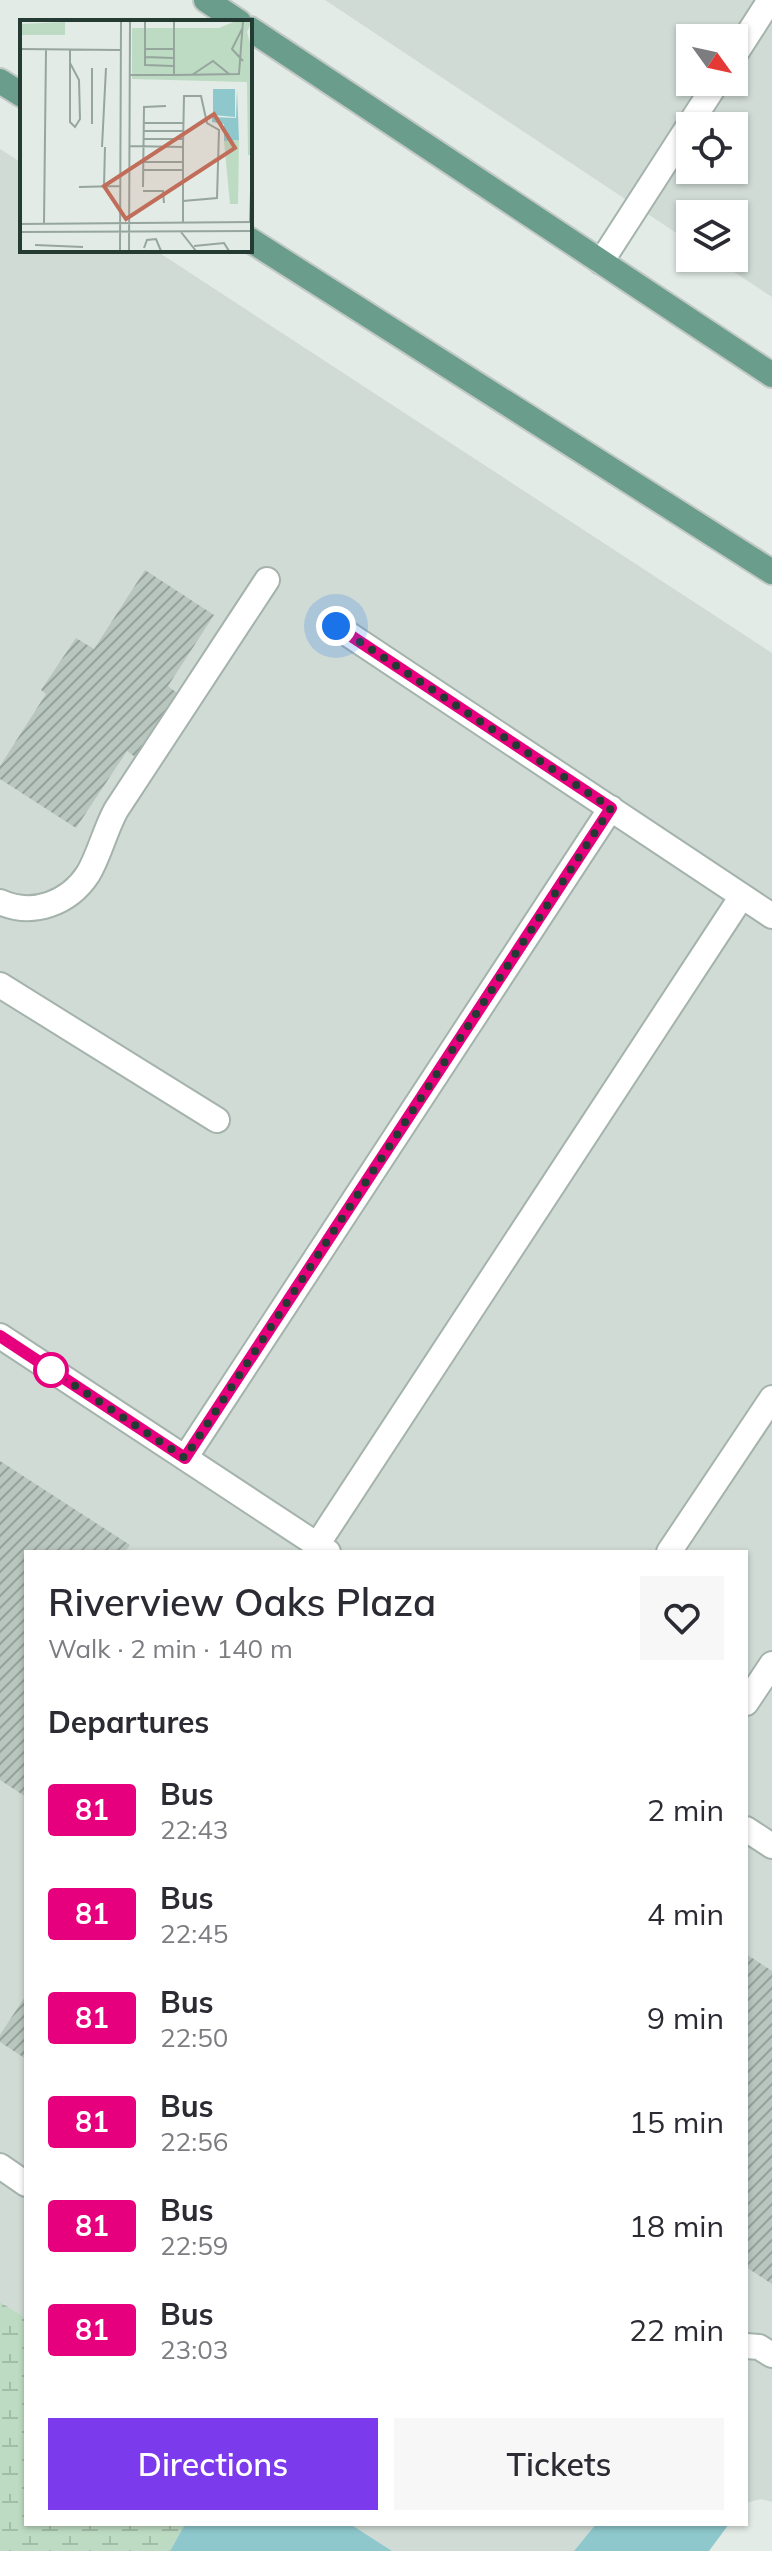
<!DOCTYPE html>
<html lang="en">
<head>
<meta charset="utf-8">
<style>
	:root { --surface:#fff; --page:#f7f7f7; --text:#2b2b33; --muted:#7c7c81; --accent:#7c3aed }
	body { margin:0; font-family:Mulish,sans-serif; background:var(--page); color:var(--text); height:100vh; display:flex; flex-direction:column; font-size:30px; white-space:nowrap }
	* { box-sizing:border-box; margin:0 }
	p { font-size:26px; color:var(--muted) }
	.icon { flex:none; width:44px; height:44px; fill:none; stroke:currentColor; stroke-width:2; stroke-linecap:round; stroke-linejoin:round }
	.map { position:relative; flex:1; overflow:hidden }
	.side { position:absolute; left:24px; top:1550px; width:724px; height:976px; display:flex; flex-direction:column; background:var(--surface); border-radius:0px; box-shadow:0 2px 6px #0004 }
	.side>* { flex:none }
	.badge { padding:0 16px; border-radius:6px; font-size:28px; line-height:52px }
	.needle { width:52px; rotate:123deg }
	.tools { position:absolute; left:676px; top:24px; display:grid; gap:16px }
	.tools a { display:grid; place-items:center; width:72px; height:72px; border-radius:0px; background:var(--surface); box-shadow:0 2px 6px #0004; font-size:40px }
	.you { position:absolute; width:40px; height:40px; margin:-20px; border:6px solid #fff; border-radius:50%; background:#1a73e8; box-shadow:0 0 0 12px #1a73e833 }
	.map>.badge { position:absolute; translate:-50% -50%; box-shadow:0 0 0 4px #fff }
	h2 { padding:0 24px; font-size:30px; line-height:72px }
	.round { display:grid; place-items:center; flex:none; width:84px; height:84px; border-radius:0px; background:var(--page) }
	.overview { display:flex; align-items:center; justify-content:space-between; height:136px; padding:0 24px }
	h1 { font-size:38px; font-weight:600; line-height:60px }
	.cta { display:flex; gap:16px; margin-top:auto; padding:16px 24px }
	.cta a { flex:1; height:92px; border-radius:0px; background:var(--accent); color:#fff; font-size:32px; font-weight:600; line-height:92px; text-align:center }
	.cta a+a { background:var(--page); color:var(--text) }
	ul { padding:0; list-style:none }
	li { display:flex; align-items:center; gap:24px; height:104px; padding:0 24px }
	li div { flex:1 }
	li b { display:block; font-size:30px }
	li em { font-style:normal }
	li .badge { min-width:88px; font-weight:700; text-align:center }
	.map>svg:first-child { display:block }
	.built { fill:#d0dbd5; fill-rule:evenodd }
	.wetland { fill:url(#wetland-marsh) }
	.water { fill:#8ec8cc }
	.building { fill:url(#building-hatch) }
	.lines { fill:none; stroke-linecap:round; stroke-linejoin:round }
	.service-casing { stroke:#a5b3ad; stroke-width:28 }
	.primary-casing { stroke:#c1c8c6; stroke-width:28 }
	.service { stroke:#fff; stroke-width:24 }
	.primary { stroke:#6a9d8c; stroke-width:24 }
	.line-casing { stroke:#fff; stroke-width:18 }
	.line { stroke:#e6007e; stroke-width:12 }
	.walk { stroke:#233b33; stroke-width:8; stroke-dasharray:0 14.4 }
	.stop-dot { fill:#fff; stroke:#e6007e; stroke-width:4 }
	.inset-road { fill:none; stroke:#96a59e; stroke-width:2 }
	.view { fill:#c06d5a; fill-opacity:0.15; stroke:#c06d5a; stroke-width:4 }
	.inset-edge { fill:none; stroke:#233b33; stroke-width:4 }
</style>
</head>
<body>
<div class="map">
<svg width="772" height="2551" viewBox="0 0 772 2551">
	<defs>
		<pattern id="wetland-marsh" width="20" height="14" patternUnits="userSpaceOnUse" patternTransform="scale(2)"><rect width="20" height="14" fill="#bddbc2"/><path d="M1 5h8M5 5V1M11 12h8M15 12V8" fill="none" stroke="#a2bda7"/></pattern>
		<pattern id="building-hatch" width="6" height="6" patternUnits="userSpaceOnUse" patternTransform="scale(2)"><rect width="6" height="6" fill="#b8c6bf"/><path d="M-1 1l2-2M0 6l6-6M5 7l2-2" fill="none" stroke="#95a29c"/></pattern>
	</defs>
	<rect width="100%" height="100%" fill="#e2ebe6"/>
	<path class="built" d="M325,0h447v297l-59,-39h21v-44h-44v28zM690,38h44v44h-44zM690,126h44v44h-44z
		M0,149l22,14v87h133l617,403v1849l-11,-3 -15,4v-951h-720v766l-26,-16z
		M350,2524h246l-22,27h-182z"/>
	<path class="wetland" d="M0,2302l26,16v206h159l-15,27h-170z"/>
	<path class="water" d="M185,2524h165l42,27h-222z
		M596,2524h133l-20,27h-135z"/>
	<path class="building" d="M145,570l69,45 -46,71 9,7 -42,64 -8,-6 -51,77 -76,-49v-13l46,-72 -5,-4 35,-52 18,11z
		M0,1461l130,84 -5,7h-99v245l-26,-17z
		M746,1954l26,17v313l-26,-17z
		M26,1995v64l-26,-17v-7z"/>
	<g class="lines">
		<g class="service-casing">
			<path id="service" d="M734,56l36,-56
				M601,262l116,-180
				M336,626l436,290
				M0,902c33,15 69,1 88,-28 11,-18 17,-44 28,-64l151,-230
				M0,985l217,135
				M0,1336l328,216
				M185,1458l426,-650
				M317,1545l425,-649
				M669,1552l103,-154
				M746,1703l26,-39
				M746,1829l26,17
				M0,2166l26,18
				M746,2346l13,1 13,8"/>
		</g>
		<g class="primary-casing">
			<path id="primary" d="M206,0l33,22
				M250,29l522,346
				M0,81l22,14
				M250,240l522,332"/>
		</g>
		<use href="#service" class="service"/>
		<use href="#primary" class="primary"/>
	</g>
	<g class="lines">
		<g class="line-casing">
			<path id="line" d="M0,1336l185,122 426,-650 -275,-182"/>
		</g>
		<use href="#line" class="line"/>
		<path class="walk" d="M51,1370l134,88 426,-650 -275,-182"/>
	</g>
	<circle class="stop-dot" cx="51" cy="1370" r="16"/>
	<g transform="translate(20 20)">
		<rect width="232" height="232" fill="#e2ebe6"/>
		<path d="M216,1h16l-5,11 5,18v105h-4l-1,-73 -115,-3v-51h87zM45,2v13h-45v-11z" fill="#bddbc2"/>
		<path d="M219,120l-1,64h-8l-6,-63z" fill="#bddbc2"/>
		<path d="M193,69h22v28l-22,-2zM217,70l2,50 -15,1v-17l-12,-2v-5l24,1z" fill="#8ec8cc"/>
		<path class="inset-road" d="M125,1v44l28,1M223,7l-11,22 11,12M0,29l100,1M125,29h28M125,37l28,1M50,43l9,17 1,39 -5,8 -5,-5v-72M72,48v56M110,55h44v-54M154,55l65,-1 4,-53M172,55l21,-14 16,13M124,103h39M124,111h39M124,119h39M109,126l54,1M82,127l4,-79M123,142h40M123,150h40M84,166l1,-39M59,167l41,-1M123,167l1,-80 22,-1M123,171h20l1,12M230,201l2,-60M163,202v-75l1,-51h17l6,27 12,7 -2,68 -34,3M0,204l232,-2M24,204l2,-174M0,212l232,-1M161,212l15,19M15,225l48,2M174,226l30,-3 5,8M124,228l3,-8 9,-1 5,12M100,231l1,-230M109,231l1,-230"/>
		<path class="view" d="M194,94l21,34 -109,71 -22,-33z"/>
		<rect width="232" height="232" class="inset-edge"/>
	</g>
</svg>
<div class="tools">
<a><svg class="needle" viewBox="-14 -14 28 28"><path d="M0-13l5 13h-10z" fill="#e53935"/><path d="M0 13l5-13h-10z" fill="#7c7c81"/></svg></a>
<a><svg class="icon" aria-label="locate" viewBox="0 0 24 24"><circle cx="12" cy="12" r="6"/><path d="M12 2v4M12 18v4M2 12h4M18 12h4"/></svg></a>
<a><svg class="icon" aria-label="layers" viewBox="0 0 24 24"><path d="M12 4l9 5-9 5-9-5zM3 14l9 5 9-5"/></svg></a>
</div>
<div class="you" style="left:336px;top:626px"></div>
<section class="side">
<div class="overview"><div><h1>Riverview Oaks Plaza</h1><p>Walk · 2 min · 140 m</p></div><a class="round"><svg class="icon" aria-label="heart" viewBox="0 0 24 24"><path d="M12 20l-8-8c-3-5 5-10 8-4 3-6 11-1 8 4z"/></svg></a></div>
<h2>Departures</h2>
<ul>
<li><span class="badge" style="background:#e6007e;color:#fff">81</span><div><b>Bus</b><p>22:43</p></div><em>2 min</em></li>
<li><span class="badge" style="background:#e6007e;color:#fff">81</span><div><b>Bus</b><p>22:45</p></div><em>4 min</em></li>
<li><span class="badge" style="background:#e6007e;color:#fff">81</span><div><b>Bus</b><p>22:50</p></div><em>9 min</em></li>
<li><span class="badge" style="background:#e6007e;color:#fff">81</span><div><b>Bus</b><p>22:56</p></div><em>15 min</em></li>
<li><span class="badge" style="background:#e6007e;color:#fff">81</span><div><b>Bus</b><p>22:59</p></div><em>18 min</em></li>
<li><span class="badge" style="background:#e6007e;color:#fff">81</span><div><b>Bus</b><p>23:03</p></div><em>22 min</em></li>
</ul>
<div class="cta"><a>Directions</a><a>Tickets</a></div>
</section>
</div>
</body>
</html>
